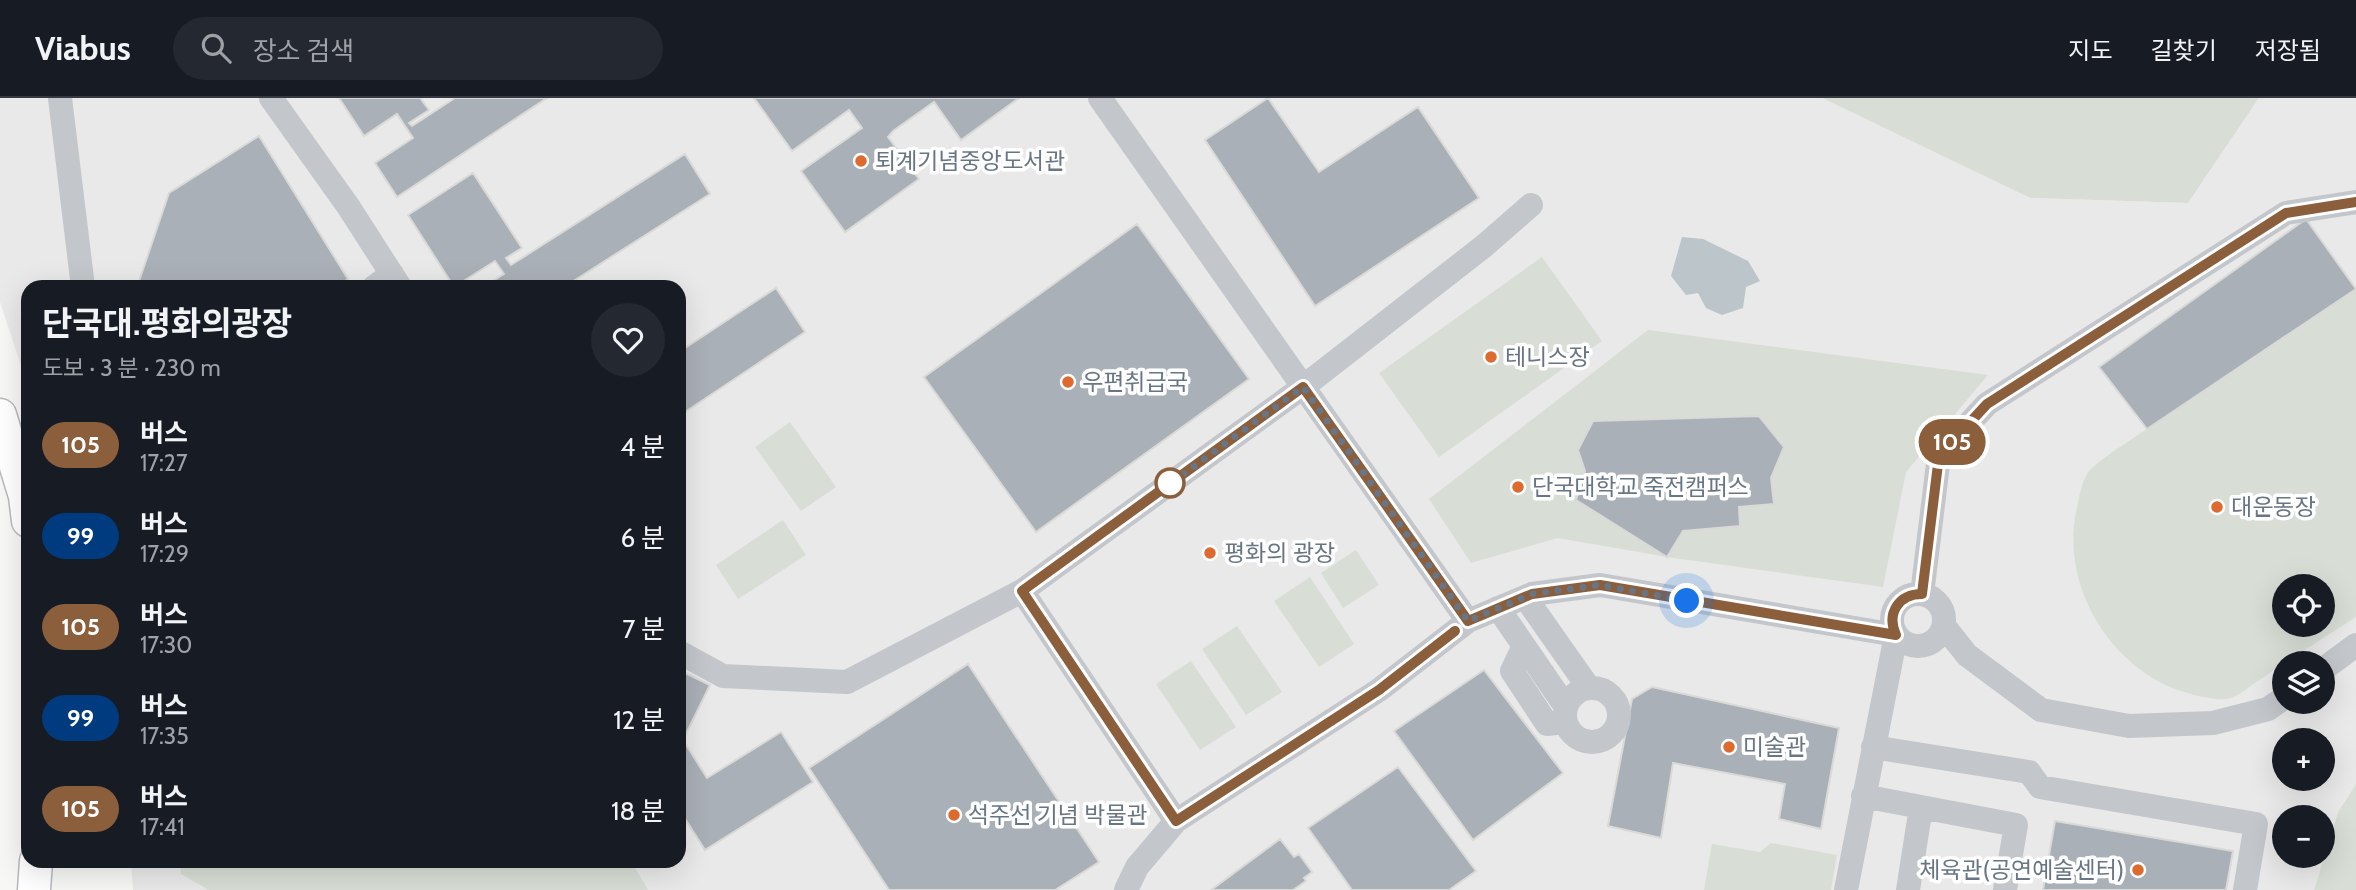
<!DOCTYPE html>
<html lang="ko">
<head>
<meta charset="utf-8">
<style>
	:root { --surface:#171b24; --page:#242831; --text:#f1f3f6; --muted:#9ea1a6; --line:#363941 }
	body { margin:0; font-family:Cabin,"Noto Sans KR",sans-serif; background:var(--page); color:var(--text); height:100vh; display:flex; flex-direction:column; font-size:26px; white-space:nowrap }
	* { box-sizing:border-box; margin:0 }
	p { font-size:23px; color:var(--muted) }
	.icon { flex:none; width:38px; height:38px; fill:none; stroke:currentColor; stroke-width:2; stroke-linecap:round; stroke-linejoin:round }
	.map { position:relative; flex:1; overflow:hidden }
	.drawer { position:absolute; left:21px; top:182px; width:665px; height:588px; display:flex; flex-direction:column; background:var(--surface); border-radius:21px; box-shadow:0 7px 28px #0002 }
	.drawer>* { flex:none }
	.badge { padding:0 14px; border-radius:23px; font-size:24px; line-height:46px }
	.fabs { position:absolute; left:2272px; top:476px; display:grid; gap:14px }
	.fabs a { display:grid; place-items:center; width:63px; height:63px; border-radius:50%; background:var(--surface); box-shadow:0 7px 28px #0002; font-size:35px }
	.you { position:absolute; width:35px; height:35px; margin:-18px; border:5px solid #fff; border-radius:50%; background:#1a73e8; box-shadow:0 0 0 10px #1a73e833 }
	.map>.badge { position:absolute; translate:-50% -50%; box-shadow:0 0 0 4px #fff }
	.round { display:grid; place-items:center; flex:none; width:74px; height:74px; border-radius:37px; background:var(--page) }
	.headline { display:flex; align-items:center; justify-content:space-between; height:119px; padding:0 21px }
	h1 { font-size:33px; font-weight:700; line-height:52px }
	ul { padding:0; list-style:none }
	li { display:flex; align-items:center; gap:21px; height:91px; padding:0 21px }
	li div { flex:1 }
	li b { display:block; font-size:26px }
	li em { font-style:normal }
	li .badge { min-width:77px; font-weight:700; text-align:center }
	header { display:flex; align-items:center; gap:42px; box-sizing:border-box; height:98px; padding:0 35px; background:var(--surface); border-bottom:2px solid var(--line) }
	header strong { font-size:33px }
	nav { display:flex; gap:38px; margin-inline-start:auto; font-size:24px }
	.search { width:490px; height:63px; background:var(--page); display:flex; align-items:center; gap:18px; box-sizing:border-box; padding:0 24px; border-radius:38px; color:var(--muted); font-size:26px }
	.map>svg:first-child { display:block }
	.built { fill:#e8e9e8; fill-rule:evenodd }
	.green { fill:#d8ded6; fill-rule:evenodd }
	.water { fill:#bbc5ca }
	.building { fill:#aab0b7; stroke:#d9d9d7; stroke-width:2 }
	.lines { fill:none; stroke-linecap:round; stroke-linejoin:round }
	.major-casing { stroke:#b6babe; stroke-width:35 }
	.minor { stroke:#c3c6ca; stroke-width:24 }
	.major { stroke:#fff; stroke-width:32 }
	.line-casing { stroke:#fff; stroke-width:16 }
	.line { stroke:#8b5e3c; stroke-width:10 }
	.walk { stroke:#687585; stroke-width:7; stroke-dasharray:0 12.6 }
	.poi-dot { fill:#dd6b30; stroke:#fff; stroke-width:2.5 }
	.stop-dot { fill:#fff; stroke:#8b5e3c; stroke-width:3.5 }
	.labels { text-anchor:middle; stroke-width:7; stroke-linejoin:round; paint-order:stroke }
	.poi-label { font-size:23px; fill:#687585; stroke:#fff; text-anchor:start }
</style>
</head>
<body>
<header>
<strong>Viabus</strong>
<div class="search"><svg class="icon" aria-label="search" viewBox="0 0 24 24"><circle cx="10" cy="10" r="6"/><path d="M15 15l6 6"/></svg>장소 검색</div>
<nav><a>지도</a><a>길찾기</a><a>저장됨</a></nav>
</header>
<div class="map">
<svg width="2356" height="792" viewBox="0 0 2356 792">
	<rect width="100%" height="100%" fill="#f7f8f5"/>
	<path class="built" d="M0,0h1822l208,100 158,5 71,-105h97v686l-18,28 -24,78h-2181l-2,-29h548v-574h-651v100l-28,-85zM2284,488h38v39h-38zM2284,565h38v39h-38zM2284,642h38v39h-38zM2284,719h38v39h-38z"/>
	<path class="green" d="M1822,0h437l-71,105 -158,-5z
		M1542,159l60,84 -163,116 -60,-84z
		M2356,191v328c-33,21 -66,42 -98,64 -9,5 -22,18 -32,18 -13,1 -29,-3 -42,-7 -73,-23 -123,-105 -108,-180 3,-13 5,-30 13,-41 6,-7 17,-14 25,-20zM2284,488h38v39h-38z
		M1648,232l340,45 -82,97 -23,115 -216,-30 -109,-19 -87,25 -42,-64z
		M790,324l46,65 -35,24 -46,-64z
		M783,422l23,35 -68,44 -22,-34z
		M1356,452l23,35 -36,23 -22,-35z
		M1310,479l44,67 -35,23 -45,-66z
		M1237,528l45,66 -36,23 -44,-66z
		M1191,563l45,66 -36,23 -44,-66z
		M2356,686v106h-42l24,-78z
		M1771,745l66,12 -6,35h-127l8,-46 48,8z
		M180,763h451l17,29h-439l-28,-16z"/>
	<path class="water" d="M1682,139l21,2 45,22 12,20 -14,6 -3,21 -21,7 -16,-7 -8,-15 -12,2 -15,-19z"/>
	<path class="building" d="M339,0h81l9,12 -20,13 3,3 43,-28h92l-150,99 -22,-34 38,-25 -16,-24 -33,22z
		M754,0h265l-58,42 -27,-38 -41,29 -5,6 31,42 -74,53 -44,-61 61,-43 -13,-18 -57,41z
		M1268,0l51,74 99,-65 61,91 -164,108 -110,-166z
		M259,38l89,143 -11,8h-200l32,-94z
		M685,56l25,40 -146,93h-81l21,-13 -9,-13 -41,26 -46,-72 65,-42 49,75 -16,10 5,7z
		M2306,121l50,70 -209,140 -48,-62z
		M1137,126l112,155 -213,153 -112,-155z
		M776,190l29,44 -126,84v-64z
		M1759,318l25,31 -13,31 3,26 -35,3 1,19 -57,5 -16,26 -91,-57 9,-29 -7,-21 15,-29z
		M968,566l131,198 -44,28h-166l-80,-122z
		M679,572l31,15 -27,55 24,38 74,-46 32,50 -108,68 -26,-41z
		M1484,572l79,103 -90,67 -79,-109z
		M1652,589l187,41 -18,101 -42,-10 6,-35 -112,-21 -12,75 -53,-12 24,-127z
		M1398,669l78,104 -27,19h-97l-44,-62z
		M2055,723l178,30 -7,39h-183z
		M1280,741l14,18 5,-3 13,18 -8,6 2,3 -13,9h-82z"/>
	<g class="lines">
		<g class="major-casing">
			<path id="major" d="M0,317l25,81 3,25
				M34,792l2,-29"/>
		</g>
		<path class="minor" d="M60,0l23,189
			M271,0l77,108 52,81
			M1100,0l368,523
			M374,189l18,-13
			M1022,493l154,230
			M1892 522a26 26 0 1 1 52 0a26 26 0 1 1-52 0Z
			M1922,496l17,-138 48,-52 299,-191 70,-11
			M1525,499l64,91
			M1498,510l68,99
			M1944,528l23,29 74,55 88,16 84,-3 55,-14 16,-11
			M1524,548l-12,25 35,53 18,-2
			M679,554l44,24 124,6 175,-91 281,-204 181,-141 47,-41
			M2322,572l34,-25
			M1565 617a27 27 0 1 1 54 0a27 27 0 1 1-54 0Z
			M1873,649l156,25 11,15 216,37 -11,66
			M1863,698l153,29 -11,65
			M1126,792l11,-23 39,-46 203,-131 89,-69 64,-27 68,-9 296,50 -50,255
			M1908,792l13,-83"/>
		<use href="#major" class="major"/>
	</g>
	<g class="lines">
		<g class="line-casing">
			<path id="line" d="M1455,533l-76,59 -203,131 -154,-230 281,-204 165,234 64,-27 68,-9 296,50c-10,-22 3,-41 26,-41l17,-138 48,-52 299,-191 70,-11"/>
		</g>
		<use href="#line" class="line"/>
		<path class="walk" d="M1170,385l-3,3 136,-99 165,234 64,-27 68,-9 87,16"/>
	</g>
	<g class="poi-dot">
		<circle cx="861" cy="63" r="7"/>
		<circle cx="1491" cy="259" r="7"/>
		<circle cx="1068" cy="284" r="7"/>
		<circle cx="1518" cy="389" r="7"/>
		<circle cx="2217" cy="409" r="7"/>
		<circle cx="1210" cy="455" r="7"/>
		<circle cx="1729" cy="649" r="7"/>
		<circle cx="954" cy="717" r="7"/>
		<circle cx="2138" cy="772" r="7"/>
	</g>
	<circle class="stop-dot" cx="1170" cy="385" r="14"/>
	<g class="labels">
		<g class="poi-label">
			<text x="875" y="71">퇴계기념중앙도서관</text>
			<text x="1505" y="267">테니스장</text>
			<text x="1082" y="292">우편취급국</text>
			<text x="1532" y="397">단국대학교 죽전캠퍼스</text>
			<text x="2231" y="417">대운동장</text>
			<text x="1224" y="463">평화의 광장</text>
			<text x="1743" y="657">미술관</text>
			<text x="968" y="725">석주선 기념 박물관</text>
			<text x="2124" y="780" text-anchor="end">체육관(공연예술센터)</text>
		</g>
	</g>
</svg>
<div class="fabs">
<a><svg class="icon" aria-label="locate" viewBox="0 0 24 24"><circle cx="12" cy="12" r="6"/><path d="M12 2v4M12 18v4M2 12h4M18 12h4"/></svg></a>
<a><svg class="icon" aria-label="layers" viewBox="0 0 24 24"><path d="M12 4l9 5-9 5-9-5zM3 14l9 5 9-5"/></svg></a>
<a>+</a>
<a>−</a>
</div>
<div class="you" style="left:1687px;top:503px"></div>
<b class="badge" style="left:1952px;top:344px;background:#8b5e3c;color:#fff">105</b>
<section class="drawer">
<div class="headline"><div><h1>단국대.평화의광장</h1><p>도보 · 3 분 · 230 m</p></div><a class="round"><svg class="icon" aria-label="heart" viewBox="0 0 24 24"><path d="M12 20l-8-8c-3-5 5-10 8-4 3-6 11-1 8 4z"/></svg></a></div>
<ul>
<li><span class="badge" style="background:#8b5e3c;color:#fff">105</span><div><b>버스</b><p>17:27</p></div><em>4 분</em></li>
<li><span class="badge" style="background:#003b80;color:#fff">99</span><div><b>버스</b><p>17:29</p></div><em>6 분</em></li>
<li><span class="badge" style="background:#8b5e3c;color:#fff">105</span><div><b>버스</b><p>17:30</p></div><em>7 분</em></li>
<li><span class="badge" style="background:#003b80;color:#fff">99</span><div><b>버스</b><p>17:35</p></div><em>12 분</em></li>
<li><span class="badge" style="background:#8b5e3c;color:#fff">105</span><div><b>버스</b><p>17:41</p></div><em>18 분</em></li>
</ul>
</section>
</div>
</body>
</html>
